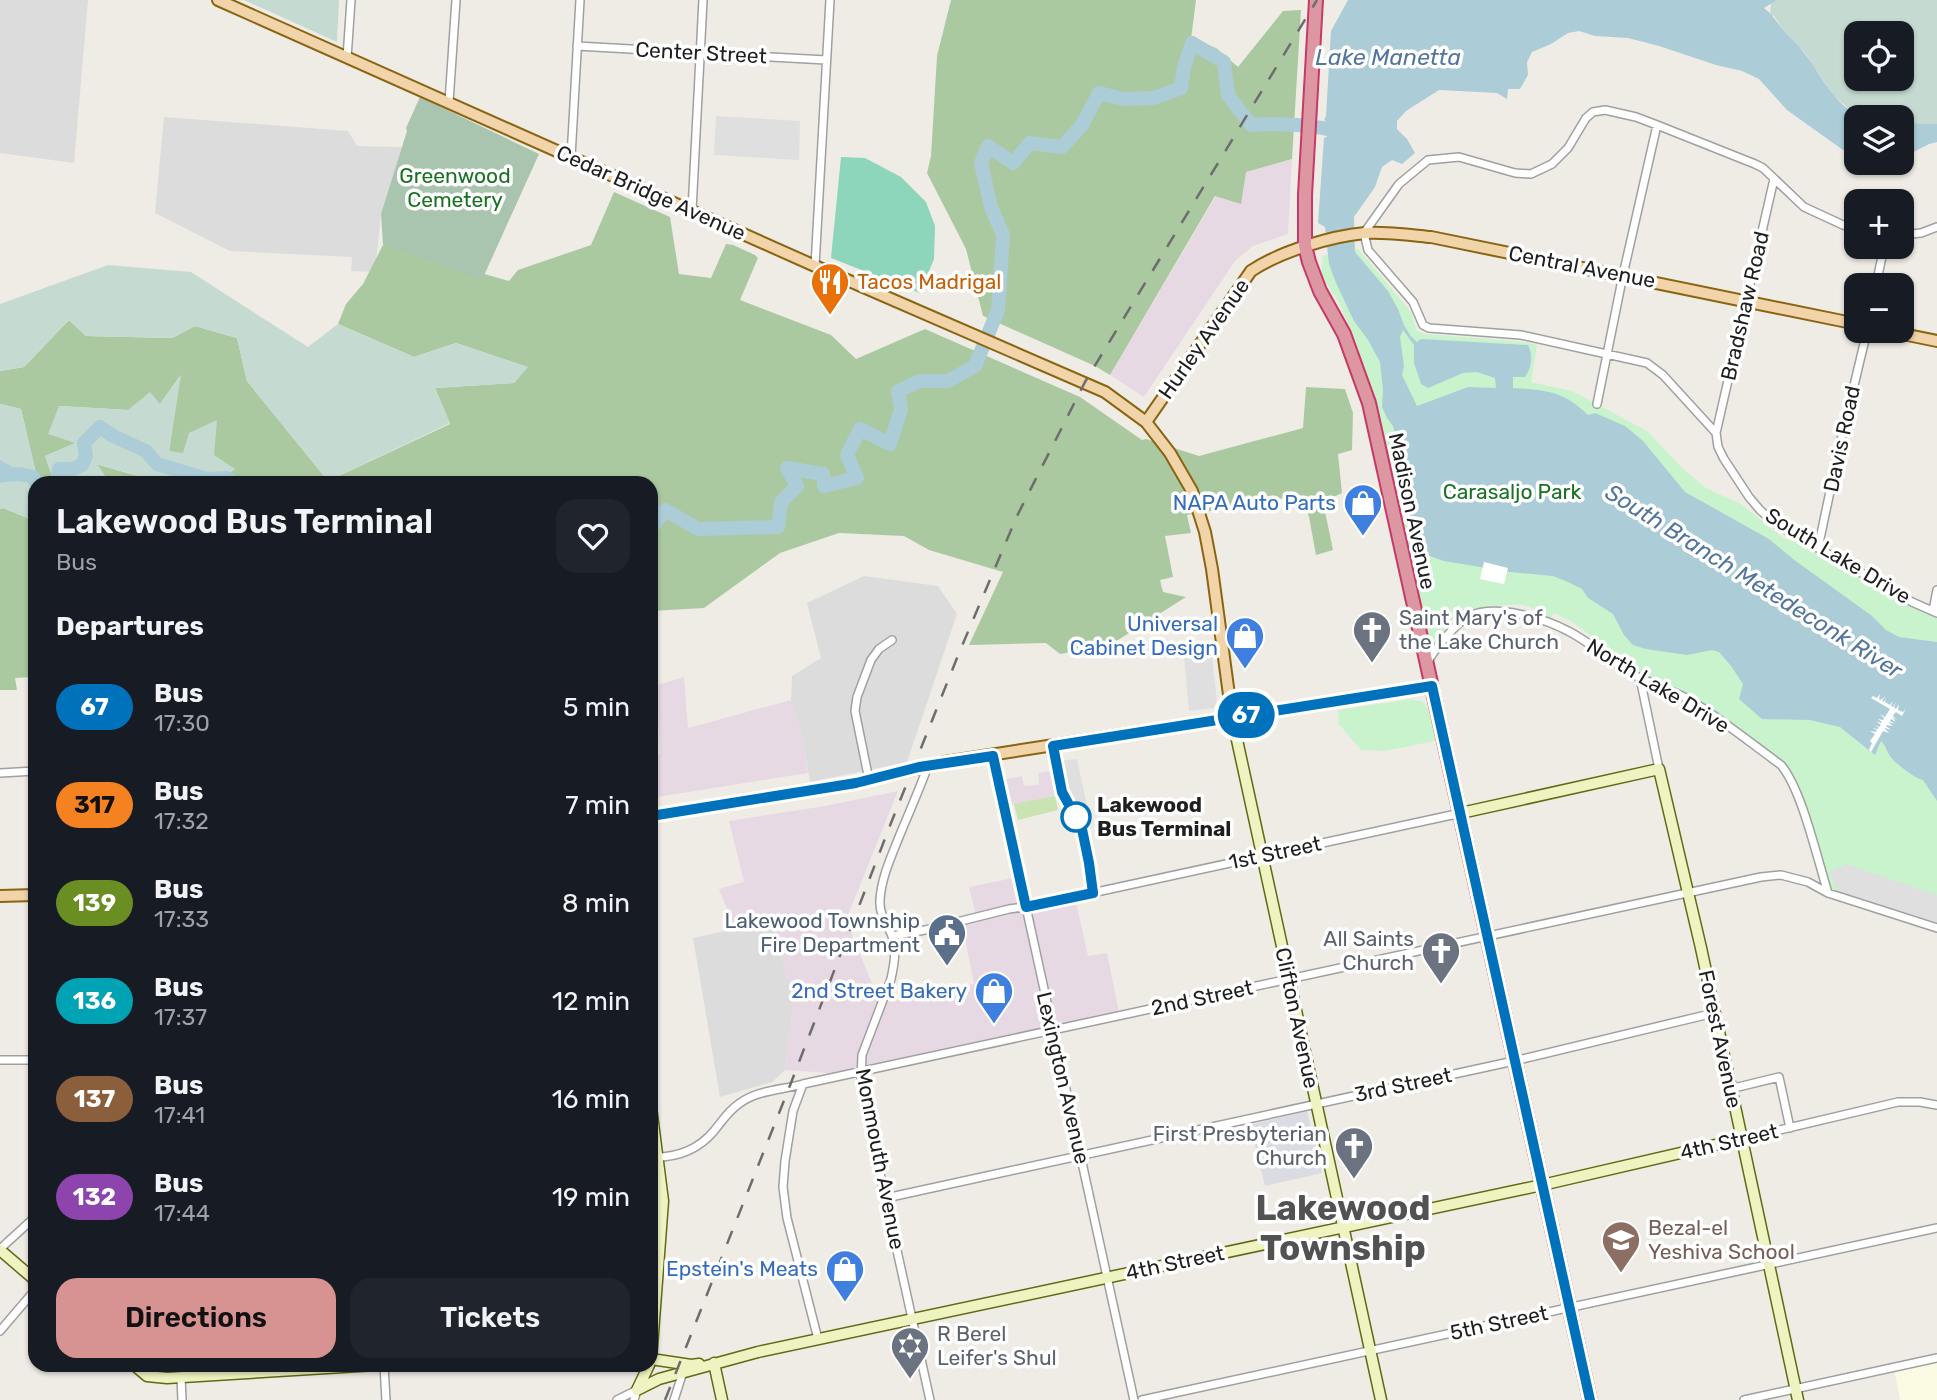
<!DOCTYPE html>
<html lang="en">
<head>
<meta charset="utf-8">
<style>
	:root { --surface:#171b24; --page:#20242c; --text:#f1f3f6; --muted:#9ea1a6; --accent:#d79292 }
	body { margin:0; font-family:Rubik,sans-serif; background:var(--page); color:var(--text); height:100vh; display:flex; flex-direction:column; font-size:26px; white-space:nowrap }
	* { box-sizing:border-box; margin:0 }
	p { font-size:23px; color:var(--muted) }
	.icon { flex:none; width:38px; height:38px; fill:none; stroke:currentColor; stroke-width:2; stroke-linecap:round; stroke-linejoin:round }
	.map { position:relative; flex:1; overflow:hidden }
	.sheet { position:absolute; left:28px; top:476px; width:630px; height:896px; display:flex; flex-direction:column; background:var(--surface); border-radius:21px; box-shadow:0 2px 5px #0004 }
	.sheet>* { flex:none }
	.badge { padding:0 14px; border-radius:23px; font-size:24px; line-height:46px }
	.controls { position:absolute; left:1844px; top:21px; display:grid; gap:14px }
	.controls a { display:grid; place-items:center; width:70px; height:70px; border-radius:14px; background:var(--surface); box-shadow:0 2px 5px #0004; font-size:35px }
	.map>.badge { position:absolute; translate:-50% -50%; box-shadow:0 0 0 4px #fff }
	h2 { padding:0 28px; font-size:26px; line-height:63px }
	.round { display:grid; place-items:center; flex:none; width:74px; height:74px; border-radius:21px; background:var(--page) }
	.head { display:flex; align-items:center; justify-content:space-between; height:119px; padding:0 28px }
	h1 { font-size:33px; font-weight:600; line-height:52px }
	.action { display:flex; gap:14px; margin-top:auto; padding:14px 28px }
	.action a { flex:1; height:80px; border-radius:21px; background:var(--accent); color:#111; font-size:28px; font-weight:600; line-height:80px; text-align:center }
	.action a+a { background:var(--page); color:var(--text) }
	ul { padding:0; list-style:none }
	li { display:flex; align-items:center; gap:21px; height:98px; padding:0 28px }
	li div { flex:1 }
	li b { display:block; font-size:26px }
	li em { font-style:normal }
	li .badge { min-width:77px; font-weight:700; text-align:center }
	.map>svg:first-child { display:block }
	.residential { fill:#dddcdc }
	.industrial { fill:#e7d9e4 }
	.education { fill:#fbfbe3 }
	.grass { fill:#c9e3b2 }
	.forest { fill:#abc9a0 }
	.wetland { fill:#c5dbd1; fill-rule:evenodd }
	.cemetery { fill:#aac5af }
	.park { fill:#c9f3cd }
	.pitch { fill:#8dd5bb }
	.parking { fill:#dfdfdf }
	.plaza { fill:#dbdbe4 }
	.water { fill:#acccd7; fill-rule:evenodd }
	.pier { fill:#fff }
	.lines { fill:none; stroke-linecap:round; stroke-linejoin:round }
	.river { stroke:#acccd7; stroke-width:14 }
	.street-casing { stroke:#a0a0a0; stroke-width:10 }
	.secondary-casing { stroke:#5f6a12; stroke-width:13 }
	.primary-casing { stroke:#896411; stroke-width:14 }
	.highway-casing { stroke:#c73966; stroke-width:16 }
	.street { stroke:#fff; stroke-width:7 }
	.secondary { stroke:#eff2c1; stroke-width:10 }
	.primary { stroke:#f1d4a9; stroke-width:10 }
	.highway { stroke:#dd97a2; stroke-width:12 }
	.rail { stroke:#6d6d6d; stroke-width:2.5; stroke-dasharray:14 14; stroke-linecap:butt }
	.line-casing { stroke:#fff; stroke-width:16 }
	.line { stroke:#0072bc; stroke-width:10 }
	.stop-dot { fill:#fff; stroke:#0072bc; stroke-width:3.5 }
	.labels { text-anchor:middle; stroke-width:7; stroke-linejoin:round; paint-order:stroke }
	.street-label { font-size:21px; fill:#1f1f1f; stroke:#fff }
	.park-label { font-size:21px; fill:#187222; stroke:#fff }
	.food-label { font-size:21px; fill:#c56008; stroke:#fff; text-anchor:start }
	.shop-label { font-size:21px; fill:#366cbe; stroke:#fff; text-anchor:end }
	.worship-label { font-size:21px; fill:#5b616d; stroke:#fff; text-anchor:start }
	.stop-label { font-size:21px; font-weight:bold; fill:#1f1f1f; stroke:#fff; text-anchor:start }
	.service-label { font-size:21px; fill:#4e5e75; stroke:#fff; text-anchor:end }
	.education-label { font-size:21px; fill:#785e54; stroke:#fff; text-anchor:start }
	.water-label { font-size:23px; font-style:italic; fill:#53769d; stroke:#fff }
	.town-label { font-size:35px; font-weight:bold; fill:#525252; stroke:#fff }
</style>
</head>
<body>
<div class="map">
<svg width="1937" height="1400" viewBox="0 0 1937 1400">
	<rect width="100%" height="100%" fill="#efece6"/>
	<path class="residential" d="M0,0h88l-14,163 -74,-10z
		M164,117l184,14 9,15 46,1 -22,67 -6,58 -24,-1 1,-14 -122,-6 -75,-38z
		M864,576l74,10 19,28 -50,148 -97,20 -8,-45 -11,-37 1,-24 29,-18 -14,-55z
		M773,925l21,75 -9,70 -13,12 -52,15 -27,-159 42,-9z"/>
	<path class="industrial" d="M1292,159l-4,75 -35,12 -18,15 -91,136 -34,-22 106,-179 30,-24z
		M684,677l4,51 103,-28 11,37 6,36 -157,25v-43l9,-1 -3,-69z
		M1050,771l5,25 -43,9 -6,-26 16,-3 2,10 15,-1 -1,-12z
		M898,791l-52,129 34,83 94,-19 -13,-65 15,-4 -7,-28 49,-10 7,27 49,-11 14,63 19,-3 13,65 -263,57 -72,-5 9,-70 -21,-75 -38,4 -16,-40 25,-7 -15,-61 96,-15z"/>
	<path class="education" d="M1937,1359v41h-37l-6,-32z"/>
	<path class="grass" d="M1055,796l3,14 -40,10 -4,-16z"/>
	<path class="forest" d="M951,0h245l-5,39 25,9 22,19 45,-56 18,-1 -9,149 -46,13 -5,32 -26,-8 -105,179 -15,-9 -112,-50 -17,-67 -39,-76 4,-17 6,-100z
		M614,192l56,25 9,57 32,4 15,-34 7,1 22,10 3,3 -18,42 91,35 25,24 69,-30 155,68 62,43 4,-1 53,17 104,-28 3,-41 39,2 8,24 -1,37 -14,4 4,39 -19,9 10,48 -17,5 -7,-38 -8,-22 -114,20 4,18 -26,3 8,41 -13,3 3,12 23,5 -76,48 -50,9 -14,-11 -77,2 34,-73 -74,-22 -25,-14 -65,-3 -59,20 -76,55 -53,3v-128h-438l22,-14 -66,-18 11,-75 -20,28 -32,6 -69,-4 17,37 -31,13 9,25 -17,-3 -16,-69 -21,-5v-33l24,-4 45,-47 17,16 86,2 23,-12 42,12 10,43 81,100 122,-57 -15,-36 79,-5 13,-16 -71,-24 -42,14 -76,-33 8,-20 17,-20 22,-43 50,19 74,21 9,-11 73,-25z
		M96,464l66,19h-52z
		M3,508l32,13v156l-20,1 2,12h-17v-181z"/>
	<path class="wetland" d="M244,0h95l-2,42z
		M1771,0h166v124l-28,-1 -7,4v-10h-40l-7,-3 -21,-18 -30,-44 -20,-21 -10,-15 -4,-1zM1857,33h45v46h-45z
		M108,265l83,7 117,75 30,-23 76,33 42,-14 72,24 -14,16 -79,5 15,35 -122,58 -81,-100 -10,-43 -42,-12 -23,12 -86,-2 -17,-16 -45,47 -24,4v-67z
		M181,375l-12,76 14,2 6,-20 28,-13 -3,35 21,14 -22,14h-51l-65,-19 13,19h-75v38l-32,-13 -3,1v-105l21,5 16,68 17,3 -9,-24 30,-13 -27,-9 11,-28 69,4 22,-18 10,12z"/>
	<path class="cemetery" d="M420,97l119,57 -57,126 -99,-36 -2,-30 26,-83 -1,-3z"/>
	<path class="park" d="M1350,248l9,2 52,62 6,19 8,3 100,8 12,3 -6,37 41,9 75,40 36,38 23,19 35,16 42,34 35,10 119,65v315l-109,-35 -39,-118 -125,-91 -24,-6 -17,-18 -49,-37 -20,-10 -6,9c-5,-4 -11,-11 -16,-14 -9,-5 -24,-3 -33,-2 -29,2 -57,10 -61,43l-12,-17 -57,-246 -14,-46 -16,-37 -18,-28 2,-19z
		M1412,699l11,3 6,8 6,31 -50,10 -24,-1 -22,-26 -1,-14z"/>
	<path class="pitch" d="M841,157l24,1 36,19 25,25 9,24 -1,33 -14,34 -89,-35z"/>
	<path class="parking" d="M716,116l84,5 -1,39 -85,-5z
		M1212,656l5,44 -3,8 -25,3 -5,-53z
		M1077,759l12,56 -8,2 -14,-26 -6,-30z
		M1846,864l91,31v33l-96,-31 -12,-25z"/>
	<path class="plaza" d="M1307,1111l15,62 -57,13 -15,-61z"/>
	<path class="water" d="M1348,0h429l-13,8c9,7 14,16 21,24 6,7 14,13 19,21 18,22 29,52 58,64h-5v36l-14,-3 -56,-40 -28,-31 -17,-8 -26,-6 -57,-19 -31,-8 -33,-2 -16,-5 -11,2 -17,11 -19,8 -5,10 1,13 -8,14h-12l-1,10 -10,-6 -58,-3 -33,21 -9,10v8l10,10 8,14 -13,11 -10,-4 -10,7 -7,20 -21,30 1,35 33,39 10,18 6,16 6,10 7,7 4,-3 107,6c5,10 4,23 -3,32h-12v11c33,2 51,3 75,27l7,-2 30,13 18,15 42,51 84,47 24,20 79,57 14,14 13,7 38,5v159l-14,-21c-7,-1 -30,-18 -33,-24 -4,-6 -4,-10 -9,-15l-6,14 -35,-28 -30,-7 -48,-1 -23,-20 4,-15 -12,-18 -12,-14 -7,-2 -25,5 -41,-6 -13,-4 -9,-10 -11,-21 -25,-16 -6,-9 -14,-7 -15,-6 -43,-4 -66,-11 -20,-7 -10,-16 -19,-90 2,-8 -4,-14 -6,-8 -5,-11 1,-18 -3,-27 -12,-22 -14,-19 -18,-38 -7,-19 -4,-37 -7,-4 6,-85 6,-3c4,-7 0,-11 -6,-15l2,-4 5,-85zM1403,330l11,15v18l7,21 7,4 35,-15 14,-1 18,6 1,10 -28,-1 -51,19 -15,-31 2,-9 -4,-29z
		M1909,123l28,1v18l-8,2 -27,14v-31z
		M0,460l30,17 -30,6z"/>
	<path class="pier" d="M1484,562l24,6 -4,16 -24,-5z
		M1880,694l-1,5 2,1 4,-4 -3,5 2,1 2,-5 -1,5 5,3 3,-4 -2,5 2,1 3,-5 -2,5 2,2 3,-5 -1,6 5,2 3,-4 -4,8 -6,-4 -2,2 -1,2 4,4 -5,-3 4,5 -5,-3 -1,2 5,3 -7,-2 5,4 -6,-1 -1,1 5,4 -6,-2v1l4,4 -6,-2 -12,21 -2,-2 3,-7 -2,-2 5,-7 -5,-3 6,1 1,-2 -5,-2 5,1 2,-1 -5,-3 5,2 2,-2 -5,-4 5,2 1,-1 -4,-3 5,1 1,-2 -4,-4 5,3 5,-8 -19,-11 2,-2 4,2z"/>
	<g class="lines">
		<path class="river" d="M0,475l20,-1 13,3 4,6
			M57,483l2,-14h14l9,-4 4,-9 -2,-13 16,-16 13,9 33,15 11,13 50,15 19,-1 8,5
			M651,526h2l12,-16 33,19 80,-2 3,-25 16,-16 -10,-18 36,6 1,12 33,-8 -10,-23 13,-26 30,15 11,-35 -3,-18 22,-10h28l27,-15 23,-56 5,-75 -12,-28 -10,-44 7,-17 25,17 17,-20 32,4 20,-22 17,-32 24,6 31,-1 27,-10 3,-21 8,-24 32,19 4,33 23,30c34,-2 67,0 99,9"/>
		<g class="street-casing">
			<path id="street" d="M577,46l249,14
				M347,58l4,-58
				M449,102l7,-102
				M571,157l9,-157
				M692,210l11,-210
				M1857,228l-14,-3 -39,-18 -41,-39 -8,-4 -98,-39 -21,-8 -31,-7 -12,2 -7,6 -18,30 -16,16 -21,10 -16,-1 -56,-16 -31,3 -29,24 -35,49 4,17 45,52 10,23 6,3 92,7 126,28 16,12 53,58 2,14 6,12 25,38 11,13 16,14 136,78 25,11
				M1902,235l19,-2 16,-6
				M815,266l15,-266
				M1876,285l8,-38
				M1597,404l26,-129 34,-150
				M1716,433l58,-254
				M1818,548l23,-108 26,-109
				M1933,611l4,-21
				M1427,663c7,-13 29,-41 43,-47 25,-12 74,2 98,15 22,11 41,29 62,42 20,11 44,17 63,29 31,19 59,42 88,63 21,25 36,93 47,128
				M1640,678l19,91
				M993,756l141,644
				M928,766c-9,24 -19,47 -29,71 -8,20 -18,42 -19,63 -1,15 7,23 12,36 5,14 2,29 -1,43l-29,76 -1,23 18,91 51,231
				M0,773l35,-2
				M869,780l-14,-69 2,-14 14,-37 8,-11 13,-9
				M892,936l33,-6 84,-21 23,-3 429,-93
				M0,1060h35
				M1730,1089l49,-12 11,51
				M1741,1139l157,-37h22l17,3
				M651,1157c25,1 47,-7 63,-26 8,-10 15,-21 26,-28 18,-13 42,-13 63,-19
				M886,1198l628,-137 200,-48
				M651,1202l12,-1
				M0,1249l35,-32
				M0,1331l35,-41
				M818,1339l-31,-121 -4,-31 2,-26 8,-50 10,-27 958,-207 20,-2 27,7 20,11 109,35
				M384,1365l2,35
				M181,1377l1,23
				M617,1400l20,-10
				M634,1400l3,-10
				M674,1400l9,-28
				M1142,1400l795,-172
				M1744,1400l193,-42"/>
		</g>
		<g class="secondary-casing">
			<path id="secondary" d="M1232,717l149,683
				M1461,813l198,-44 42,179 97,452
				M651,1107l12,94 -12,159
				M0,1250l35,30
				M651,1359l40,6 8,-1
				M714,1363l8,37
				M134,1365l13,11 20,2 209,-13
				M637,1390l22,-11 99,-27 784,-167 199,-46
				M637,1390l12,-25"/>
		</g>
		<g class="primary-casing">
			<path id="primary" d="M218,0l597,266 290,126 41,30 24,31 22,38 13,41 7,37 20,148
				M1888,331l49,10
				M1146,422l105,-151c28,-19 80,-35 114,-38 22,-1 45,2 66,4l426,87
				M651,816l205,-33 89,-21 487,-76
				M0,896l35,-1"/>
		</g>
		<g class="highway-casing">
			<path id="highway" d="M1316,0l-11,195v51l4,16 11,29 24,43 25,69 221,997"/>
		</g>
		<use href="#street" class="street"/>
		<use href="#secondary" class="secondary"/>
		<use href="#primary" class="primary"/>
		<use href="#highway" class="highway"/>
		<path class="rail" d="M665,1400l124,-312 102,-265 68,-170 58,-137 68,-134 232,-382"/>
	</g>
	<g class="lines">
		<g class="line-casing">
			<path id="line" d="M651,816l205,-33 63,-16 74,-11 33,151 67,-14 -4,-30 -7,-34 -20,-37 -9,-46 379,-60 158,714"/>
		</g>
		<use href="#line" class="line"/>
	</g>
	<defs>
		<g id="restaurant-pin" transform="scale(2.0125)"><path d="M0 17L-7.5 6A9.5 9.5 0 1 1 7.5 6Z" fill="#e8710a" stroke="#fff"/><path d="M-5-6h1v4h1v-4h1v4h1v-4h1v5L-1.5 .5V6h-2V.5L-5-1ZM5-6V6H3V1.5H1.5Q1.5-4 5-6Z" fill="#fff"/></g>
		<g id="shop-pin" transform="scale(2.0125)"><path d="M0 17L-7.5 6A9.5 9.5 0 1 1 7.5 6Z" fill="#3f7fe0" stroke="#fff"/><path d="M-5-2.5h2.3a2.7 3.5 0 0 1 5.4 0H5L5.5 6h-11ZM-1.5-2.5h3a1.5 2.3 0 0 0-3 0Z" fill="#fff"/></g>
		<g id="church-pin" transform="scale(2.0125)"><path d="M0 17L-7.5 6A9.5 9.5 0 1 1 7.5 6Z" fill="#6b7280" stroke="#fff"/><path d="M-1.2-6h2.4v3.5h3.3v2.4h-3.3V6h-2.4V-.1h-3.3v-2.4h3.3Z" fill="#fff"/></g>
		<g id="civic-pin" transform="scale(2.0125)"><path d="M0 17L-7.5 6A9.5 9.5 0 1 1 7.5 6Z" fill="#5c6f8a" stroke="#fff"/><path d="M-.6-6.5H3V-4.5H.6V-3L4-1V1h2V6H-6V1h2V-1L-.6-3ZM-1.2 2.5V6h2.4V2.5Z" fill="#fff"/></g>
		<g id="school-pin" transform="scale(2.0125)"><path d="M0 17L-7.5 6A9.5 9.5 0 1 1 7.5 6Z" fill="#8d6e63" stroke="#fff"/><path d="M0-5L7-2L0 1L-7-2ZM-4 1L0 2.5L4 1V4Q0 6-4 4Z" fill="#fff"/></g>
		<g id="synagogue-pin" transform="scale(2.0125)"><path d="M0 17L-7.5 6A9.5 9.5 0 1 1 7.5 6Z" fill="#6b7280" stroke="#fff"/><path d="M0-6.5L5.6 3.2H-5.6ZM0 6.5L5.6-3.2H-5.6Z" fill="#fff"/></g>
	</defs>
	<g fill-rule="evenodd">
		<use href="#restaurant-pin" x="830" y="282"/>
		<use href="#shop-pin" x="1363" y="503"/>
		<use href="#church-pin" x="1372" y="630"/>
		<use href="#shop-pin" x="1245" y="636"/>
		<use href="#civic-pin" x="947" y="933"/>
		<use href="#church-pin" x="1441" y="951"/>
		<use href="#shop-pin" x="994" y="991"/>
		<use href="#church-pin" x="1354" y="1146"/>
		<use href="#school-pin" x="1621" y="1240"/>
		<use href="#shop-pin" x="845" y="1269"/>
		<use href="#synagogue-pin" x="910" y="1346"/>
	</g>
	<circle class="stop-dot" cx="1076" cy="817" r="14"/>
	<g class="labels">
		<g class="street-label">
			<text transform="translate(701 53) rotate(3)" y="7">Center Street</text>
			<text transform="translate(651 193) rotate(24)" y="7">Cedar Bridge Avenue</text>
			<text transform="translate(1582 267) rotate(11)" y="7">Central Avenue</text>
			<text transform="translate(1745 306) rotate(-77)" y="7">Bradshaw Road</text>
			<text transform="translate(1204 339) rotate(-55)" y="7">Hurley Avenue</text>
			<text transform="translate(1842 439) rotate(-78)" y="7">Davis Road</text>
			<text transform="translate(1412 511) rotate(78)" y="7">Madison Avenue</text>
			<text transform="translate(1838 556) rotate(31)" y="7">South Lake Drive</text>
			<text transform="translate(1658 686) rotate(31)" y="7">North Lake Drive</text>
			<text transform="translate(1275 853) rotate(-12)" y="7">1st Street</text>
			<text transform="translate(1202 998) rotate(-12)" y="7">2nd Street</text>
			<text transform="translate(1297 1018) rotate(78)" y="7">Clifton Avenue</text>
			<text transform="translate(1720 1039) rotate(78)" y="7">Forest Avenue</text>
			<text transform="translate(1063 1078) rotate(77)" y="7">Lexington Avenue</text>
			<text transform="translate(1403 1085) rotate(-12)" y="7">3rd Street</text>
			<text transform="translate(1729 1142) rotate(-13)" y="7">4th Street</text>
			<text transform="translate(880 1159) rotate(79)" y="7">Monmouth Avenue</text>
			<text transform="translate(1175 1263) rotate(-12)" y="7">4th Street</text>
			<text transform="translate(1499 1323) rotate(-12)" y="7">5th Street</text>
		</g>
		<g class="park-label">
			<text x="455" y="183">Greenwood<tspan x="455" dy="24">Cemetery</tspan></text>
			<text x="1512" y="499">Carasaljo Park</text>
		</g>
		<g class="food-label">
			<text x="857" y="289">Tacos Madrigal</text>
		</g>
		<g class="shop-label">
			<text x="1336" y="510">NAPA Auto Parts</text>
			<text x="1218" y="631">Universal<tspan x="1218" dy="24">Cabinet Design</tspan></text>
			<text x="967" y="998">2nd Street Bakery</text>
			<text x="818" y="1276">Epstein's Meats</text>
		</g>
		<g class="worship-label">
			<text x="1399" y="625">Saint Mary's of<tspan x="1399" dy="24">the Lake Church</tspan></text>
			<text x="1414" y="946" text-anchor="end">All Saints<tspan x="1414" dy="24">Church</tspan></text>
			<text x="1327" y="1141" text-anchor="end">First Presbyterian<tspan x="1327" dy="24">Church</tspan></text>
			<text x="937" y="1341">R Berel<tspan x="937" dy="24">Leifer's Shul</tspan></text>
		</g>
		<g class="stop-label">
			<text x="1097" y="812">Lakewood<tspan x="1097" dy="24">Bus Terminal</tspan></text>
		</g>
		<g class="service-label">
			<text x="920" y="928">Lakewood Township<tspan x="920" dy="24">Fire Department</tspan></text>
		</g>
		<g class="education-label">
			<text x="1648" y="1235">Bezal-el<tspan x="1648" dy="24">Yeshiva School</tspan></text>
		</g>
		<g class="water-label">
			<text x="1388" y="65">Lake Manetta</text>
			<text transform="translate(1754 581) rotate(32)" y="8">South Branch Metedeconk River</text>
		</g>
		<g class="town-label">
			<text x="1343" y="1220">Lakewood<tspan x="1343" dy="40">Township</tspan></text>
		</g>
	</g>
</svg>
<div class="controls">
<a><svg class="icon" aria-label="locate" viewBox="0 0 24 24"><circle cx="12" cy="12" r="6"/><path d="M12 2v4M12 18v4M2 12h4M18 12h4"/></svg></a>
<a><svg class="icon" aria-label="layers" viewBox="0 0 24 24"><path d="M12 4l9 5-9 5-9-5zM3 14l9 5 9-5"/></svg></a>
<a>+</a>
<a>−</a>
</div>
<b class="badge" style="left:1246px;top:715px;background:#0072bc;color:#fff">67</b>
<section class="sheet">
<div class="head"><div><h1>Lakewood Bus Terminal</h1><p>Bus</p></div><a class="round"><svg class="icon" aria-label="heart" viewBox="0 0 24 24"><path d="M12 20l-8-8c-3-5 5-10 8-4 3-6 11-1 8 4z"/></svg></a></div>
<h2>Departures</h2>
<ul>
<li><span class="badge" style="background:#0072bc;color:#fff">67</span><div><b>Bus</b><p>17:30</p></div><em>5 min</em></li>
<li><span class="badge" style="background:#f58220;color:#111">317</span><div><b>Bus</b><p>17:32</p></div><em>7 min</em></li>
<li><span class="badge" style="background:#6b8e23;color:#fff">139</span><div><b>Bus</b><p>17:33</p></div><em>8 min</em></li>
<li><span class="badge" style="background:#00a3b4;color:#fff">136</span><div><b>Bus</b><p>17:37</p></div><em>12 min</em></li>
<li><span class="badge" style="background:#8b5e3c;color:#fff">137</span><div><b>Bus</b><p>17:41</p></div><em>16 min</em></li>
<li><span class="badge" style="background:#8e44ad;color:#fff">132</span><div><b>Bus</b><p>17:44</p></div><em>19 min</em></li>
</ul>
<div class="action"><a>Directions</a><a>Tickets</a></div>
</section>
</div>
</body>
</html>
